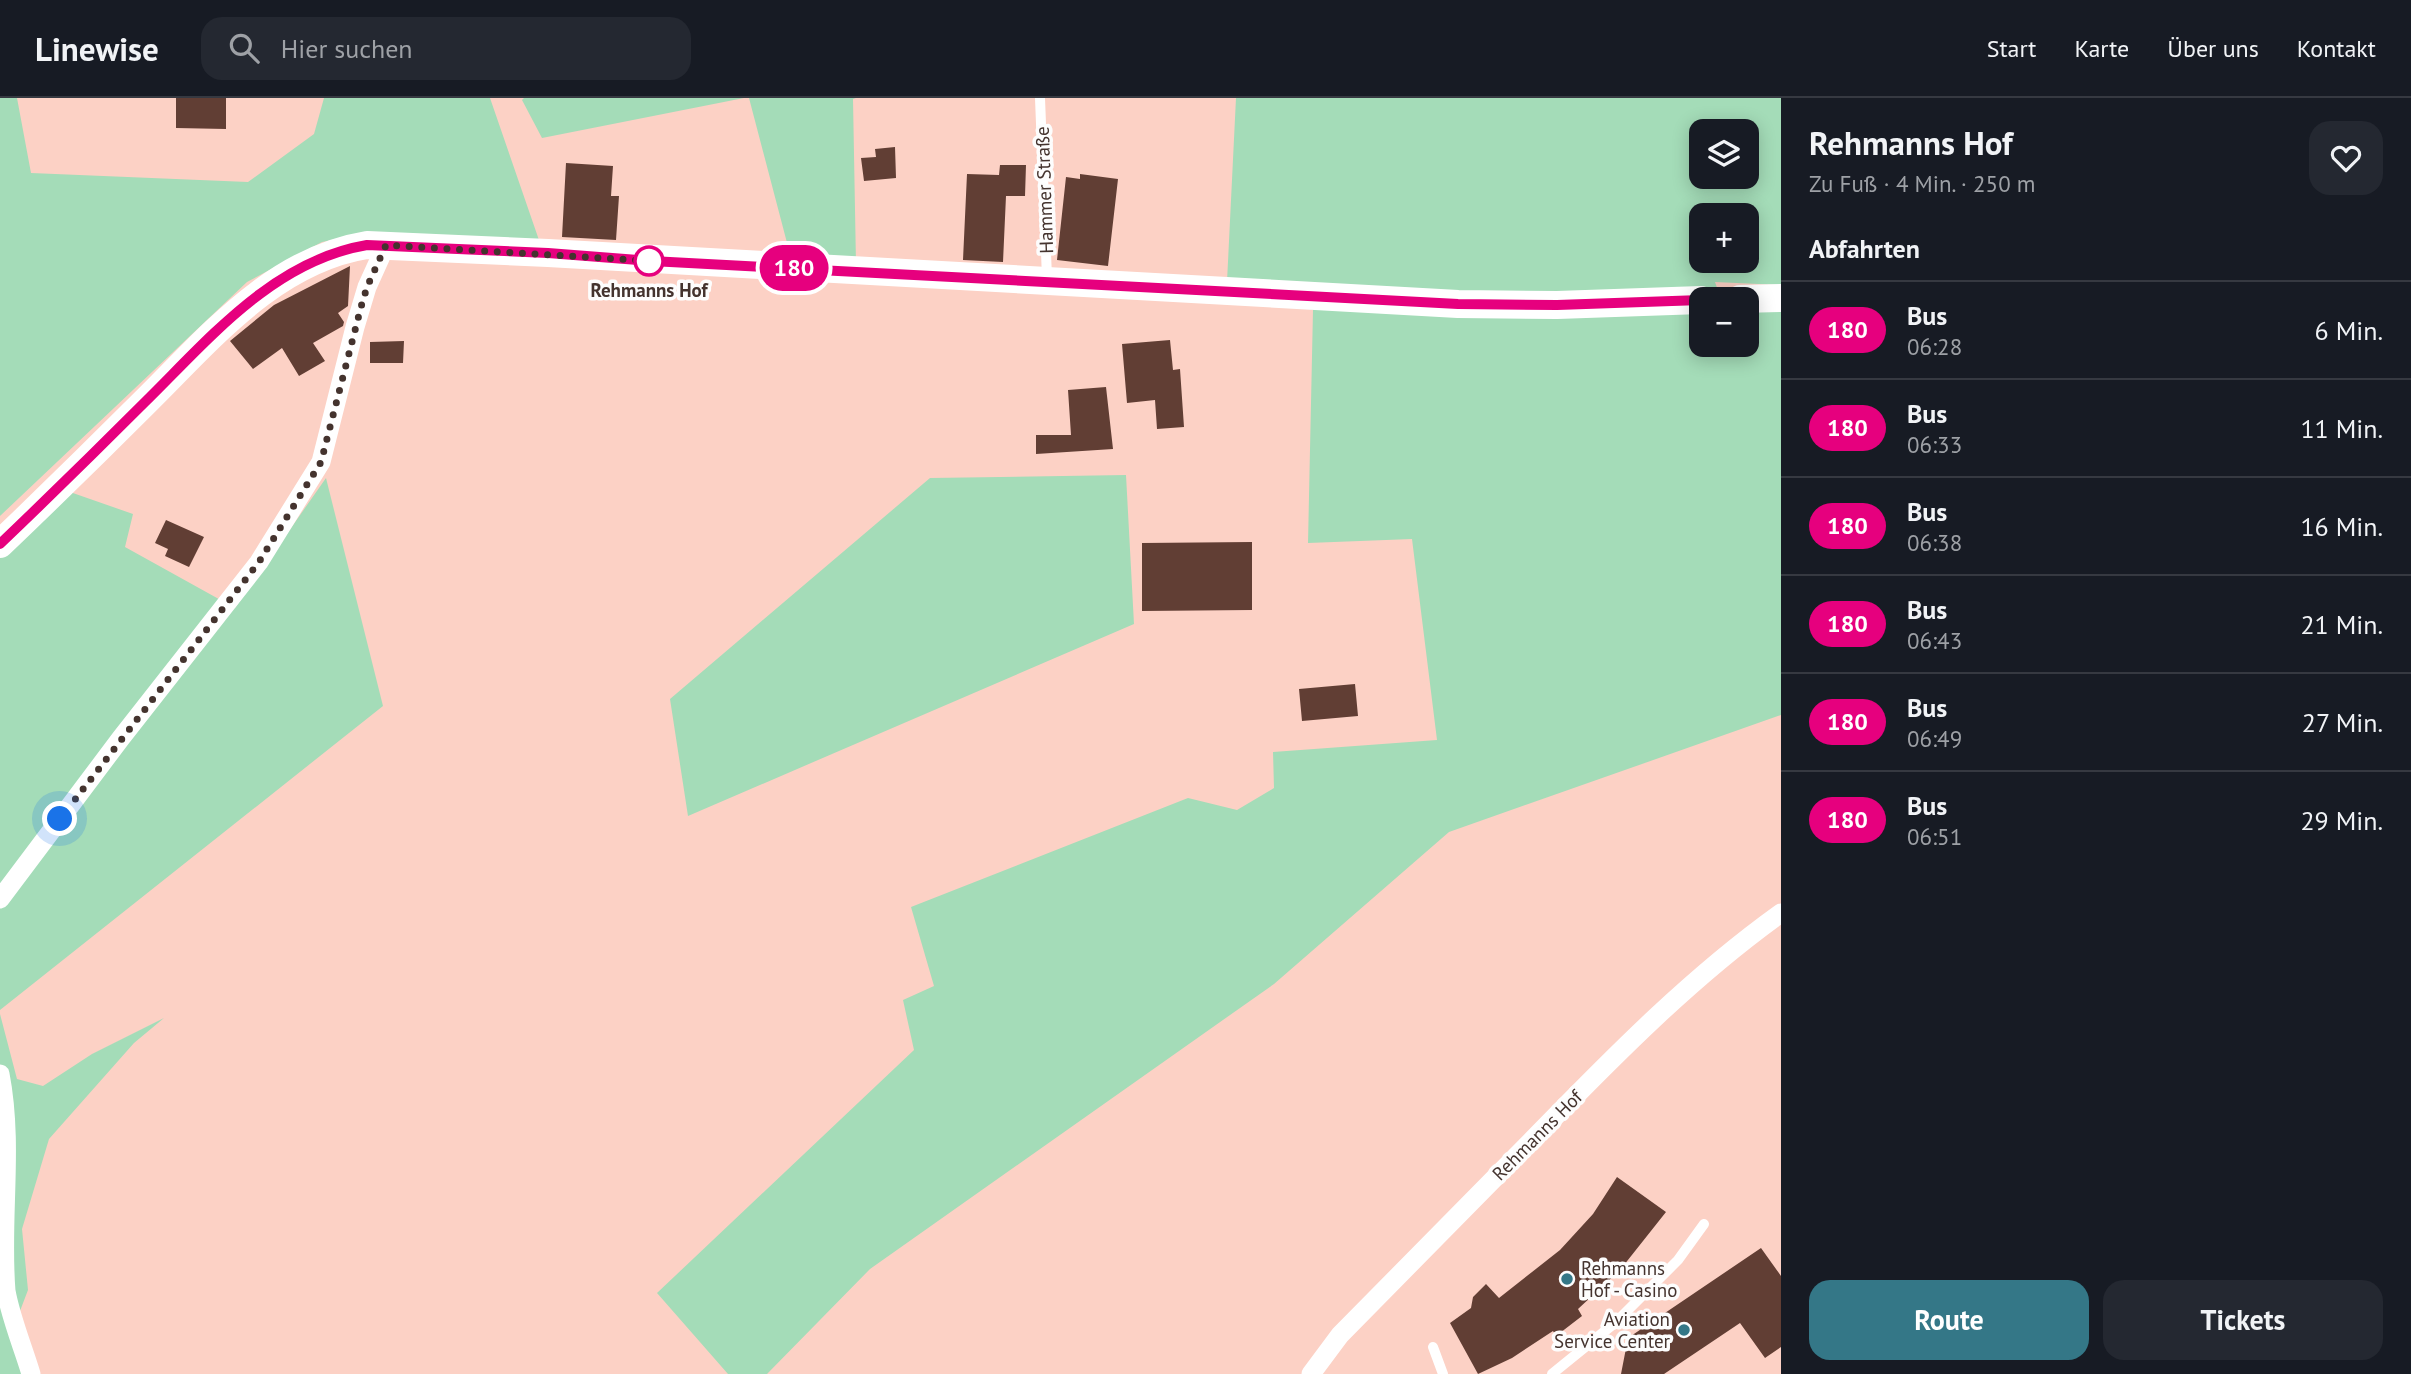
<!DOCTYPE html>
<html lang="de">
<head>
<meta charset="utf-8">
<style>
	:root { --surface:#171b24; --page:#242831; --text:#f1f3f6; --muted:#9ea1a6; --line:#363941; --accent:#347787 }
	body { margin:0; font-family:"PT Sans",sans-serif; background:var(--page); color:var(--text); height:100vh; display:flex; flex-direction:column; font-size:26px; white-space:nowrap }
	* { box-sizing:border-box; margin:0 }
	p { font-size:23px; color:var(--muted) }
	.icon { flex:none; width:38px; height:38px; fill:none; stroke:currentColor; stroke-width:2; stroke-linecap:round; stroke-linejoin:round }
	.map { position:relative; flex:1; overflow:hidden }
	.details { display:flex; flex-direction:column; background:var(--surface); width:630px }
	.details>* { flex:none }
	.badge { padding:0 14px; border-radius:23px; font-size:24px; line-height:46px }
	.buttons { position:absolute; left:1689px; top:21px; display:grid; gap:14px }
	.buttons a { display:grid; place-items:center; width:70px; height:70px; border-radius:14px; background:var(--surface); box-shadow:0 4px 18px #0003; font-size:35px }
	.you { position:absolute; width:35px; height:35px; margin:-18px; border:5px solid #fff; border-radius:50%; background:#1a73e8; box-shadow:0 0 0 10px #1a73e833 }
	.map>.badge { position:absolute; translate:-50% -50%; box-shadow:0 0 0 4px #fff }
	h2 { padding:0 28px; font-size:26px; line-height:63px }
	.round { display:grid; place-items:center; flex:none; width:74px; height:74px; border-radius:21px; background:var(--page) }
	.head { display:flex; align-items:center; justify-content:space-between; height:119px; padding:0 28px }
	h1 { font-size:33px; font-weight:700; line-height:52px }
	.cta { display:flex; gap:14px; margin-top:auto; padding:14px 28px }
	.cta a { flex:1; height:80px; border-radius:21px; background:var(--accent); color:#fff; font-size:28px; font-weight:700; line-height:80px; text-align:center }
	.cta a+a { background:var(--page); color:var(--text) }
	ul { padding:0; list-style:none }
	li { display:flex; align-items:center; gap:21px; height:98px; padding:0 28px; border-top:2px solid var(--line) }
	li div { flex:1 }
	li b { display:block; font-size:26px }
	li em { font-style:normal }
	li .badge { min-width:77px; font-weight:700; text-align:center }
	header { display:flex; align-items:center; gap:42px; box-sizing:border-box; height:98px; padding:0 35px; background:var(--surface); border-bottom:2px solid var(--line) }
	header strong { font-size:33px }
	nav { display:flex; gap:38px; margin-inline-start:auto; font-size:24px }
	.search { width:490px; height:63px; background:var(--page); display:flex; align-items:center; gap:18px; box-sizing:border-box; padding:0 24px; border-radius:21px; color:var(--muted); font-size:26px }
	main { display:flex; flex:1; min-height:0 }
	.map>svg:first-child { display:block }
	.green { fill:#a4dcb8; fill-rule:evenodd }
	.building { fill:#613e34 }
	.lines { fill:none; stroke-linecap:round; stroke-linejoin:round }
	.lane { stroke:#fff; stroke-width:10 }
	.street { stroke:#fff; stroke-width:19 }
	.secondary { stroke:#fff; stroke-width:28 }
	.line-casing { stroke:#fff; stroke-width:16 }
	.line { stroke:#e6007e; stroke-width:10 }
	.walk { stroke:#44332e; stroke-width:7; stroke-dasharray:0 12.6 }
	.stop-dot { fill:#fff; stroke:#e6007e; stroke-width:3.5 }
	.poi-dot { fill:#347787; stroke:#fdfdfd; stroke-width:2.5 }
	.labels { text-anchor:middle; stroke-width:7; stroke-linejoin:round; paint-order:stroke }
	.street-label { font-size:19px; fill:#44332e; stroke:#fdfdfd }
	.stop-label { font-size:19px; font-weight:bold; fill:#44332e; stroke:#fdfdfd }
	.poi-label { font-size:19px; fill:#44332e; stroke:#fdfdfd; text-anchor:start }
</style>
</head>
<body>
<header>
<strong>Linewise</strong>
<div class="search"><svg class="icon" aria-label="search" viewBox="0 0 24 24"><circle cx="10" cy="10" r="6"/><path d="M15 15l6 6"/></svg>Hier suchen</div>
<nav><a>Start</a><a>Karte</a><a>Über uns</a><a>Kontakt</a></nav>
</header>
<main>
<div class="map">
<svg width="1781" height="1276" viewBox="0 0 1781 1276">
	<rect width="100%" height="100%" fill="#fcd1c5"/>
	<path class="green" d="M0,0h17l14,75 217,9 66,-48 10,-36h166l50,145 -174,-10 -44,9 -75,40 -247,234z
		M524,0h220l-202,40 -20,-38z
		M749,0h107l-3,1 3,165 -65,-6z
		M1236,0h545v187l-66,-3 6,17h-20v46h45l1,-35 34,1v404l-332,117 -175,152 -404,285 -103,105h-39l-71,-81 257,-243 -11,-50 31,-14 -23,-79 277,-109 49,12 37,-22 -1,-36 164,-12 -25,-201 -104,4 5,-233 -86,-28zM1701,33h45v46h-45zM1701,117h45v46h-45z
		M1126,377l8,149 -446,192 -18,-117 260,-221z
		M326,380l57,228 -383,304v-454l70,-64 63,22 -8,33 110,61z
		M0,916l17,65 26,7 49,-32 72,-36 -30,25 -85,96 -27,90 6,61 -16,42 14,42h-26z"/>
	<path class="building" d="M176,0h50v31l-50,-1z
		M895,49l1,31 -32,3 -3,-23 15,-1 -1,-8z
		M566,65l47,3 -2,30h8l-3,44 -54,-3z
		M1000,67h26l-1,31h-19l-3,66 -40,-2 4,-86 32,1z
		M1080,76l38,5 -10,87 -51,-6 9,-83 14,2z
		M350,168l-2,40 -10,7 6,9 -1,4 -30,17 12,18 -26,15 -17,-28 -29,21 -23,-28 44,-36z
		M1170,242l3,30 7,-1 4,58 -27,2 -2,-29 -28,3 -5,-59z
		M404,243l-1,22h-33v-21z
		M1106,289l7,62 -77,5v-19h35l-3,-45z
		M166,422l38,17 -15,30 -24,-11 3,-7 -13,-6z
		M1252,444v68l-110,1v-68z
		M1355,586l3,32 -56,5 -3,-32z
		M1617,1079l49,35 -46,58 -42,39 4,7 -26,20 -3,-5 -41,27 -34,16 -28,-51 21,-15 2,-11 13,-13 13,14 61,-48 33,-36z
		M1761,1150l20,28v71l-16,11 -25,-35 -76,51h-43l7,-36z"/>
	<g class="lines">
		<path class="lane" d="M1040,0l7,180
			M1433,1249l10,27
			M1552,1276l64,-52 62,-62 26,-36"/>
		<path class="street" d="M0,801l121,-161 138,-176 62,-100 34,-135 12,-40 19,-42
			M0,976c14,72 0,145 6,217 5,28 17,56 25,83
			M1311,1276l29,-39c67,-68 134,-136 201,-204 75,-77 152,-155 240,-218"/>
		<path class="secondary" d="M1740,201l41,-1
			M0,446c49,-47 97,-94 145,-142 64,-63 128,-142 222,-157l181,8 910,51 99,1 144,-5"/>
	</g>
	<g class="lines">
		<g class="line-casing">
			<path id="line" d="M0,446c49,-47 97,-94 145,-142 64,-63 128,-141 222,-157l181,8 103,8 807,43 99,1 144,-5"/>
		</g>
		<use href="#line" class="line"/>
		<path class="walk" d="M60,721l199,-257 62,-100 40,-155 6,-20 19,-42 265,16h-2"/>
	</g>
	<circle class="stop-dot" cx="649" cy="163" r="14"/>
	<g class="poi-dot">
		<circle cx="1567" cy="1181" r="7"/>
		<circle cx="1684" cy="1232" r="7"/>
	</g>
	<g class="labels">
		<g class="street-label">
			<text transform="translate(1044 92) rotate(-92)" y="7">Hammer Straße</text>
			<text transform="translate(1537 1037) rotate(-45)" y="7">Rehmanns Hof</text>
		</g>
		<g class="stop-label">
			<text x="649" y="199">Rehmanns Hof</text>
		</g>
		<g class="poi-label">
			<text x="1581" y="1177">Rehmanns<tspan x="1581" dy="22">Hof - Casino</tspan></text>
			<text x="1670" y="1228" text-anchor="end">Aviation<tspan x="1670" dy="22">Service Center</tspan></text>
		</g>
	</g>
</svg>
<div class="buttons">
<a><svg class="icon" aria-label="layers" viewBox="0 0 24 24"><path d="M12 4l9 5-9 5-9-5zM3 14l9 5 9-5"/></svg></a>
<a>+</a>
<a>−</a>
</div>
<div class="you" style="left:60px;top:721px"></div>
<b class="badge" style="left:794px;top:170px;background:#e6007e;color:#fff">180</b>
</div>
<section class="details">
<div class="head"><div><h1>Rehmanns Hof</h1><p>Zu Fuß · 4 Min. · 250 m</p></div><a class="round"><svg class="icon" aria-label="heart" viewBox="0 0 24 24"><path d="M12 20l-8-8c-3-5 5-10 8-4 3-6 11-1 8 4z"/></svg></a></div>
<h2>Abfahrten</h2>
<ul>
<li><span class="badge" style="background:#e6007e;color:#fff">180</span><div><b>Bus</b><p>06:28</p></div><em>6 Min.</em></li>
<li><span class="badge" style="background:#e6007e;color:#fff">180</span><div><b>Bus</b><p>06:33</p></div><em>11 Min.</em></li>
<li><span class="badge" style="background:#e6007e;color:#fff">180</span><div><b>Bus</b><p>06:38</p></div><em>16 Min.</em></li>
<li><span class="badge" style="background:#e6007e;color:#fff">180</span><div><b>Bus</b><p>06:43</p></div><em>21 Min.</em></li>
<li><span class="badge" style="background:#e6007e;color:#fff">180</span><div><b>Bus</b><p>06:49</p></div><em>27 Min.</em></li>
<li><span class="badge" style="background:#e6007e;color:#fff">180</span><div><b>Bus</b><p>06:51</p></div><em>29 Min.</em></li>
</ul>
<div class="cta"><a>Route</a><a>Tickets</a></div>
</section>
</main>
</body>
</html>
